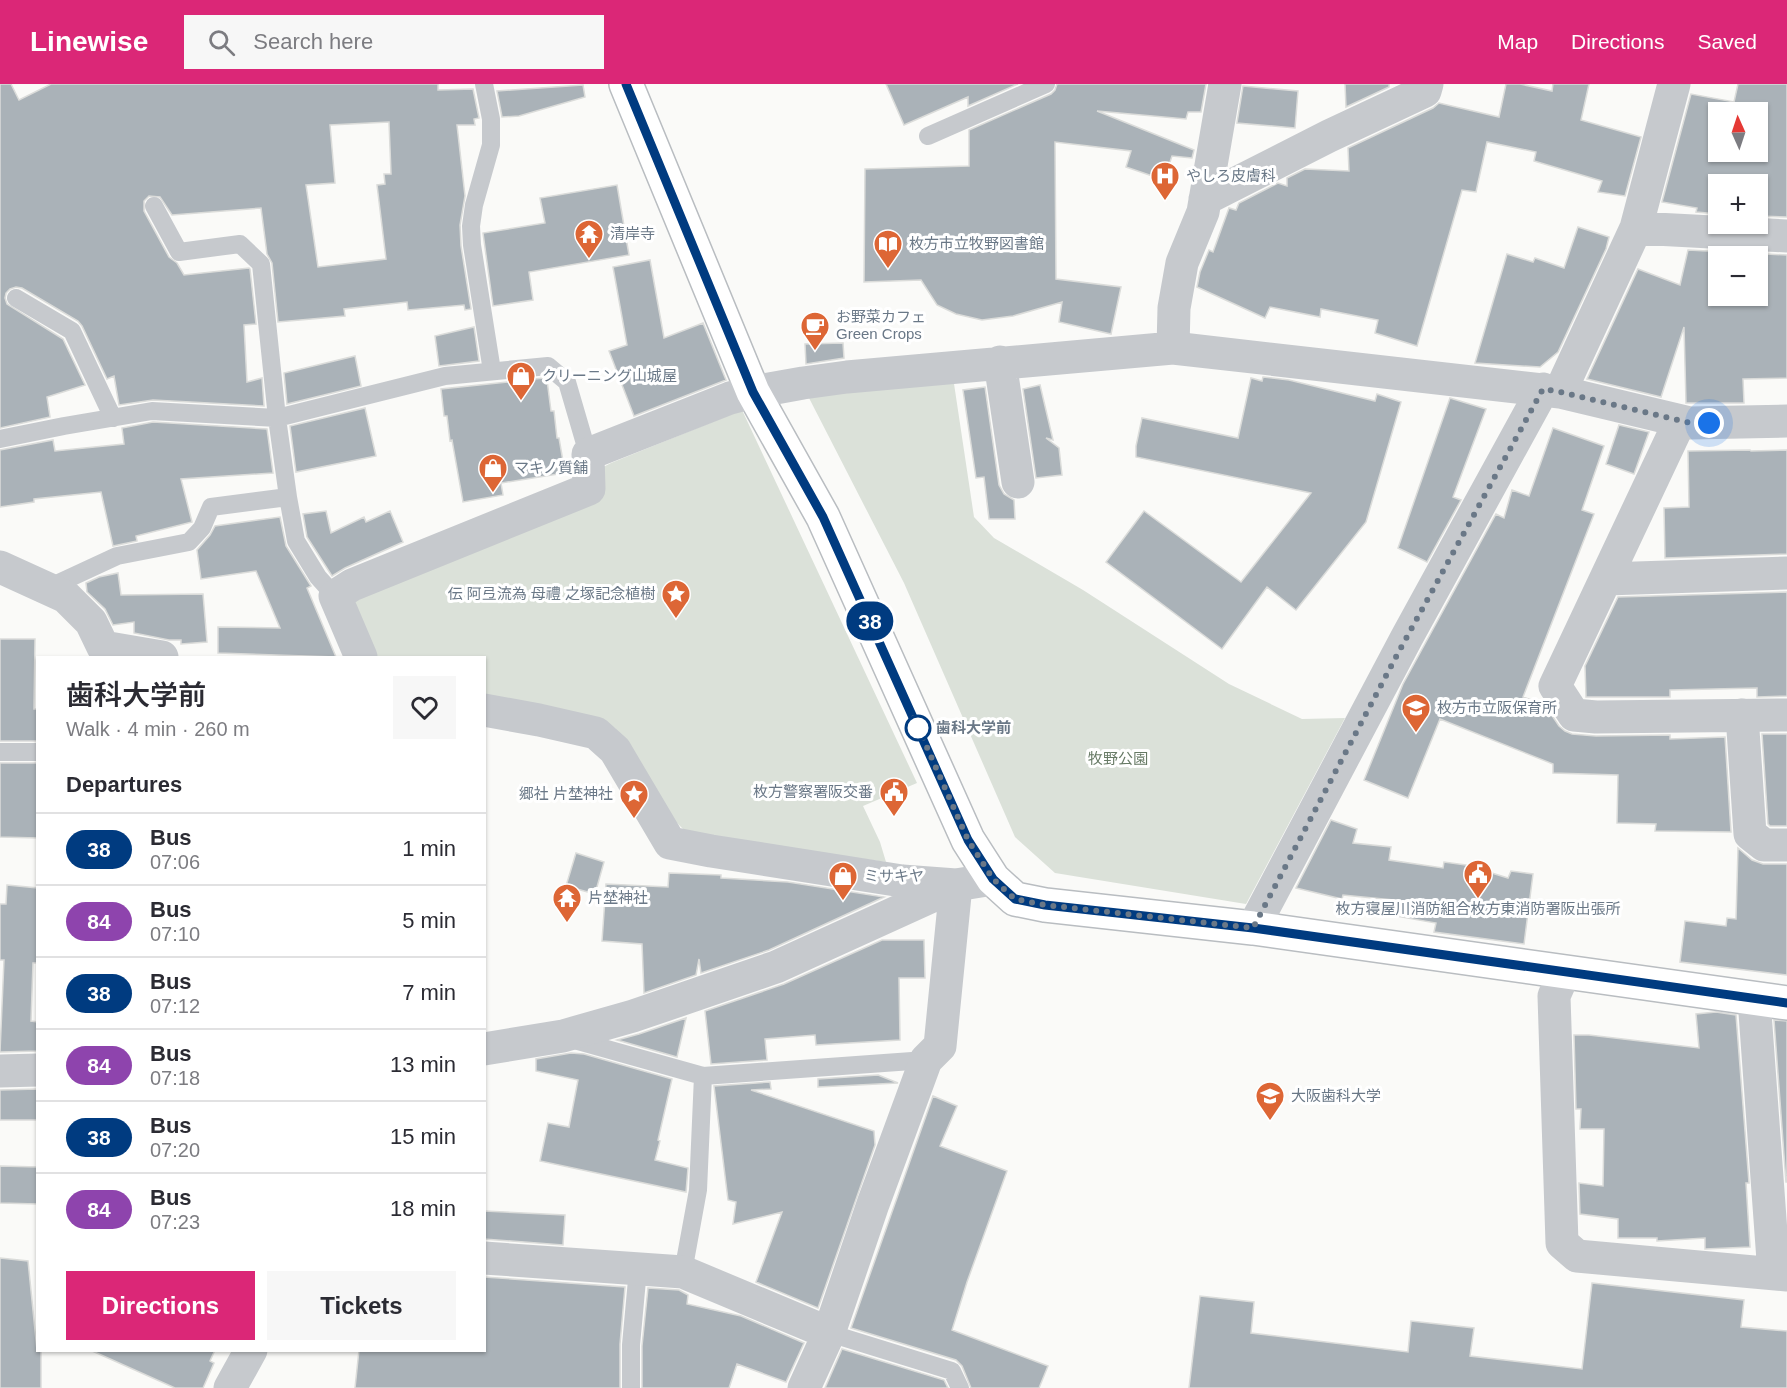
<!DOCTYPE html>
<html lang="en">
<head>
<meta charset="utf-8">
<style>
	:root { --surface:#fff; --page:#f7f7f7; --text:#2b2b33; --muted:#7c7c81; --line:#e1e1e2; --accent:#db2777 }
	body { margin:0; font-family:Arial,"Noto Sans JP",sans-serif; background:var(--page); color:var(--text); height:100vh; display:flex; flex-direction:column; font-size:22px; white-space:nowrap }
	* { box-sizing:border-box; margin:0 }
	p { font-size:20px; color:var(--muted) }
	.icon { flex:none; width:33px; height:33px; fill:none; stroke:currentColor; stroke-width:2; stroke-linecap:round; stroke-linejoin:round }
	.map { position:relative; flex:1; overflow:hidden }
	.side { position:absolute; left:36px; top:572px; width:450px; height:696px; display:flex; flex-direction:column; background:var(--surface); border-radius:0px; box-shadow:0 2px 4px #0004 }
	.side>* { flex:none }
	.badge { padding:0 12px; border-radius:20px; font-size:21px; line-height:39px }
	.needle { width:39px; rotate:357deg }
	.fabs { position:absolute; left:1708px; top:18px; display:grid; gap:12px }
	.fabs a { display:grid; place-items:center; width:60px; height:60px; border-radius:0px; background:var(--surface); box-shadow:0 2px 4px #0004; font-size:30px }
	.you { position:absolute; width:30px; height:30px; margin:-15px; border:4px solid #fff; border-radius:50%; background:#1a73e8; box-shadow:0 0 0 9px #1a73e833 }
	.map>.badge { position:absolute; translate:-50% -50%; box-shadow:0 0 0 3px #fff }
	h2 { padding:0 30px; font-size:22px; line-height:54px }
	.round { display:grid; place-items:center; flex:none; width:63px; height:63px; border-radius:0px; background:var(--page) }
	.headline { display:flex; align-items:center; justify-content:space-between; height:102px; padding:0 30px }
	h1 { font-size:28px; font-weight:600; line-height:45px }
	.primary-button { display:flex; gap:12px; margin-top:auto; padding:12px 30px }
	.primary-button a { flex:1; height:69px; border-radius:0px; background:var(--accent); color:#fff; font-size:24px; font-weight:600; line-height:69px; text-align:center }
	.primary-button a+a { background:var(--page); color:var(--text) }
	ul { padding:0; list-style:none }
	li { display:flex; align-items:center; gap:18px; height:72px; padding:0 30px; border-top:2px solid var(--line) }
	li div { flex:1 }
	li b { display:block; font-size:22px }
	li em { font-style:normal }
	li .badge { min-width:66px; font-weight:700; text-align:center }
	header { display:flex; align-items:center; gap:36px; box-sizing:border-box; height:84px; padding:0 30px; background:var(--accent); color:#fff }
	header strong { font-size:28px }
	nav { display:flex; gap:33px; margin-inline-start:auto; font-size:21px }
	.search { width:420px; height:54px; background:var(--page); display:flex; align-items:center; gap:15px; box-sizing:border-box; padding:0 21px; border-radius:0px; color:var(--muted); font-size:22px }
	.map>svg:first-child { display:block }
	.green { fill:#dbe1d9 }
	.building { fill:#aab2b8; stroke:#dbdcda; stroke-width:1.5; fill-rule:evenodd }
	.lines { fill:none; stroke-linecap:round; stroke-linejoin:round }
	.primary-casing { stroke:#b9bdc1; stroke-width:36 }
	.lane { stroke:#c6c9cd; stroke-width:18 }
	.street { stroke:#c6c9cd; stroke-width:33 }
	.primary { stroke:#fff; stroke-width:33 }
	.line-casing { stroke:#fff; stroke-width:14 }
	.line { stroke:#003b80; stroke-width:9 }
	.walk { stroke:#6a7887; stroke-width:6; stroke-dasharray:0 10.8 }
	.stop-dot { fill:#fff; stroke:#003b80; stroke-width:3 }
	.labels { text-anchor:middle; stroke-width:6; stroke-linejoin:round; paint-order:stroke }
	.poi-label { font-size:15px; fill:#6a7887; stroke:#fff; text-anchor:start }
	.stop-label { font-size:15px; font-weight:bold; fill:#6a7887; stroke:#fff; text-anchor:start }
	.park-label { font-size:15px; fill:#677a65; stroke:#fff }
</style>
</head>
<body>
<header>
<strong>Linewise</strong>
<div class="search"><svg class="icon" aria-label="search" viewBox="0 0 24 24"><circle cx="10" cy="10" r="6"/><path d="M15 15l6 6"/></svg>Search here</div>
<nav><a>Map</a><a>Directions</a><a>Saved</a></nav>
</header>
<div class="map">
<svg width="1787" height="1304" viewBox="0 0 1787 1304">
	<rect width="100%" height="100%" fill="#fafaf8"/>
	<path class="green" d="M953,293l21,140 20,21 89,52 146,94 73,35 43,-1 -99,186 -191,-31 -40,-36 -111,-254 -95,-185z
		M742,326l175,373 -54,23 17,36 6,20 -197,-27 -18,-18 -56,-89 -130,-32 -1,-39h-114l-21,-47 11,-16 251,-131z"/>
	<path class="building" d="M0,0h11l8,16 32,-16h387v6l35,-1 6,29 -5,1 1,6h-18l8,71 -5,29 1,21 10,63 -6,1 -1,-5 -56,5 -1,-8 -63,7 1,7 -67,6 -6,-59 -5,-9 -6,-46 -89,7 -12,-18 -11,-1 -5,5v10l25,46 8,6 7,12 65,-7 1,1 6,55 -12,1 3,57 15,-4 2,28 -111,-6 -34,5 -5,-29 -7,3 -25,-53 -4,-5 -56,-33 -6,-1 -6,2 -4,4 -1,5 2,6 56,35 22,46 -38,12 3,20 -50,11zM389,38l2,52h-7l1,10 -8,1 9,74 -68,8 -12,-82 29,-2 -5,-58z
		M886,0h132l-50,22v-9l-64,28z
		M1057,0h149l-5,28h-13l-2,7 -89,-8 97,39 -2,8 -20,-2 -8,24 -38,-13 5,-16 -76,-9 1,137 65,8 -10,47 -52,-12 3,-20 -49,14 -31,4 -26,-6 -19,-9 -16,-25 -57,2 1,-113 104,-3v-36l82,-36 4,-4z
		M1345,0h44v3l-43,20z
		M1506,0h14l32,7 1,-7h36l-8,36 60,17 -16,59 -27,-4 4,-11 -68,-20 2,-9 -49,-10 -11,50 -14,-2 -45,156 -42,-13 3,-13 -57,-11 -1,8 -50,-10 -5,11 -68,-31 3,-15 9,-22 4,2 16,-44 7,2 3,-7 39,-20 9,3v-8l18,-9 44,2 -1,-23 85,-40 6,-5 60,14z
		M1738,0h49v133l-29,-1v-32h-39v30l-23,-2 1,-4 -35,-6 29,-108 43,8zM1719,28h39v40h-39z
		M583,1l2,12 -66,19 -17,1 -5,-26z
		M1243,2l55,5 -3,37 -58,-5z
		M617,101l12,70 -100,17 4,28 -40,6 -10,-73 62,-10 -5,-25z
		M1578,143l31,10 -3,12 -48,103 -18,15 -65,-4 32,-109 26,8 2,-4 29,10z
		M1688,166l99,5v123l-44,1 1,24h-58l-2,-76 -23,70 -74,-18 51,-110 42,16zM1719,172h39v40h-39z
		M650,176l14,78 39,-15 23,57 -92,36 -25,-65 18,-6 -14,-78z
		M474,243l5,34 -40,5 -4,-30z
		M843,259l1,15 -38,6 -1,-20z
		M355,272l6,30 -74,18 -3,-31z
		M1263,293l26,3 86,21 2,-7 24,8 -35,120 -70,88 -29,-23 -45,62 -116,-87 38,-51 97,71 70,-89 -175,-36v-11l6,-28 96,20 13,-60 11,3z
		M544,294l3,2 4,31h3l3,27h2l6,35 -64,10 2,12 -40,7 -11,-62 -2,1 -3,-25h-3l-3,-27z
		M1040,301l13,55 -7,-2 13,10 3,27 -26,3 -13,-89z
		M985,303l14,98 5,9 10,6 1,19h-26l-5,-42 -8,1 -13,-88z
		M1450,314l36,11 -33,88 8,3 -34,62 -29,-14z
		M365,324l11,48 -80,16 -6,-46z
		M153,338l114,7 6,44 -92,6 11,43 -56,14 1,5 -24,5 -12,-54 -67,7v3l-34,5v-57l53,-10 2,11 69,-7 -2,-16z
		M1619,341l30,7 -15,42 -28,-10z
		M1553,344l51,18 -22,64 12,4 -71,183 22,8 14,21 6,5 7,3 24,2 74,-1v4l55,-2 6,95 -76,-1 1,-7 -39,-1 1,-48 -65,-2v-9l-113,-45 -32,79 -44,-18 39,-96 93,-170 8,4 8,-28 17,6z
		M1750,366l1,1 36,-1v104l-122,4 -1,-50 25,-1 -1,-56z
		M326,427l5,22 33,-16 2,5 24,-11 13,31 -58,26 -13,8 -25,-39 -4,-23z
		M280,433l6,29 25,40 -4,2 29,69 -118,-4v-26l62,1 -24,-57 -55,8 -4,-29 13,-15 5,-9z
		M118,489l3,22 82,-1 4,48 -26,2v-4h-12l-35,-7v-11l-21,3 -8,-16 -18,-17 -1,-9 13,-6z
		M1787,508v104l-30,1v-9l-87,2v7h-84l-1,-31 33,-69z
		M0,555h35l-1,70h4v32h-38z
		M1762,650h25v92h-17l-2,-2z
		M0,679h38v75l-38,-1z
		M1331,736l26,9 -4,14 38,4 -2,13 54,8 1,-6 22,3 42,13 3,-7 22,3 -9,70 -90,-12 2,-9 -46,-8 3,-15 -50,-5 -1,4 -46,-11z
		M1738,764l14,12 11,4h24v111l-107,-13 5,-41 41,5 1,-8 9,1z
		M576,769l28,9 -9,32 -29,-8z
		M669,789l52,2v3l67,4 96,15 -115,53 -68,23 -2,-14 -3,16 -52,18 -2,-49 -40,-3 4,-57 62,3z
		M7,801l31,3v75h-5l-2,58 7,1v29l-38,1 4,-92h-4v-56h6z
		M882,856h42l1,38h-26l1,62 -84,5 -1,-10 -50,4 2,21 -56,4 -6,-53 79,-27z
		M1716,928l20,3 13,168h-3l4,64 -45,2v-11l-48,3v-3h-39v-19l-38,-5 -1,-31 24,3 1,-57h-24l1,-20h-5l-2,-74h15l110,13 -3,-34z
		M686,934l-9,39 -60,-17 22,-6z
		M1774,936l13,1v161h-1z
		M571,969l13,1 88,25 -14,61 2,1 -5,19 33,8 -2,24 -146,-31 8,-38 21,4 9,-47 -42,-9v-12z
		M878,991l20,8 -80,4v-8z
		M770,998l1,7 -20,1 123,41 1,14 -57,163 -62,-26 26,-70 -49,12 3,-22 -8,-2 -14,-114z
		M38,1005v31h-38v-30z
		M933,1012l24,10 -17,40 67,25 -40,111 -15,48 96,36 -9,22h-68l-9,-22 -6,-6 -105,-32z
		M0,1082l38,1v37l-38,-1z
		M484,1127l81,4 -2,30 -79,-6z
		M0,1174l28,3 9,89h4v38h-41z
		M484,1193l141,10 -5,57v44h-265l4,-38h125z
		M1592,1199l152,17 -3,27 46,4v57h-598l11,-92 54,6 -3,31 157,19 3,-31 63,7 -4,28 112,13z
		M648,1204l31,2 9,5 -1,9 54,12 63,27 -18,39 -49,-18 -8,24h-87v-42z
		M842,1265l102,31 4,8h-123z
		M90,1266h125l-5,11 4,2 -11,25h-28z"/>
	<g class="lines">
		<g class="primary-casing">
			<path id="primary" d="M626,0l127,308 70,125 145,323 25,39 22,20 30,6 208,23 534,75"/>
		</g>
		<path class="lane" d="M484,0l7,35v26l-17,60 -3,21 1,19 20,126
			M928,52l118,-52
			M154,122l25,46 61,-8 21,20 16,154 11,79 8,44 22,36 17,19
			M16,214l56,33 41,87
			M0,355l64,-13 88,-15 125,7 168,-42 103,-10 19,16 21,72
			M48,504l69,-32 72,-14 13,-14 9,-21 77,-10
			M0,668h38
			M571,955l132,37 223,-16
			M683,1188l15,-82 5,-114
			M829,1249l123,38 8,17
			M631,1304v-43l7,-76"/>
		<path class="street" d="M1205,115l124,-63 96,-45 2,-7
			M1636,144l151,8
			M1173,264l1,-40 8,-45 21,-51 22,-128
			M1000,278l18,120
			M1560,308l76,-164 38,-144
			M1680,337l-125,265 19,29 22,2 191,-2
			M0,483l66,30 25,25 12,25 59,10
			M1606,495l181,-6
			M361,573l-26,-61 17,-11 237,-96 -1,-35 142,-56 23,-6 50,-9 44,-6 326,-29 387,44 130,31 97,-2
			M484,626l55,10 57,13 19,17 55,93 41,8 191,30 54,4 37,-6
			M1742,631l8,119 14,11h23
			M1253,844l154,-291 136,-248
			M1564,889l-10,23 8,247 15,13 210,19
			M1754,915l20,275
			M484,965l79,-13 70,-20 143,-49 176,-80
			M0,987l38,-1
			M484,1174l199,14 146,61
			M230,1304l21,-38
			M804,1304l25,-55 44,-129 53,-144 14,-14 16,-161"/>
		<use href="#primary" class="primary"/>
	</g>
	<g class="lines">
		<g class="line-casing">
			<path id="line" d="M626,0l127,308 70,125 145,323 25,39 22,20 30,6 208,23 534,75"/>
		</g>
		<use href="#line" class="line"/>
		<path class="walk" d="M918,644l-4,-10 54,122 25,39 22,20 30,6 208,23 144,-273 146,-266 17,3 130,31h19"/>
	</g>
	<defs>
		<g id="hospital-pin" transform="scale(1.5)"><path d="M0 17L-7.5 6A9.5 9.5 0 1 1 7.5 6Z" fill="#dd6635" stroke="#fff"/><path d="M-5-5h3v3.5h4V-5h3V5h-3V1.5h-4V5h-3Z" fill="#fff"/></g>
		<g id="temple-pin" transform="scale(1.5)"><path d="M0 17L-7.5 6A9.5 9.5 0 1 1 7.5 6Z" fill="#dd6635" stroke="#fff"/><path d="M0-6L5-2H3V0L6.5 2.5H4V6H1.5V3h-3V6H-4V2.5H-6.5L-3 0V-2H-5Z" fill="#fff"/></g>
		<g id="library-pin" transform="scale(1.5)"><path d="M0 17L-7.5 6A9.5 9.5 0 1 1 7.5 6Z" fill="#dd6635" stroke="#fff"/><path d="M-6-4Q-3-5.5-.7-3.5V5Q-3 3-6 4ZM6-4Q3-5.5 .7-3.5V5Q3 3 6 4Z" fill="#fff"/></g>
		<g id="cafe-pin" transform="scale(1.5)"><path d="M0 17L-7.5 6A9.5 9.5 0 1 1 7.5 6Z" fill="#dd6635" stroke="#fff"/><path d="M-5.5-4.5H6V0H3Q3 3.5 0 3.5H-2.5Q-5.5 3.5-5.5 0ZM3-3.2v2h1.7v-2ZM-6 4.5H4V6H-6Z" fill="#fff"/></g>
		<g id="shop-pin" transform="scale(1.5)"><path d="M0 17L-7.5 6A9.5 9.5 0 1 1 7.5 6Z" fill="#dd6635" stroke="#fff"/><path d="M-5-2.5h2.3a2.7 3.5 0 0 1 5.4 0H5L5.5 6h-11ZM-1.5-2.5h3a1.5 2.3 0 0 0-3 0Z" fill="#fff"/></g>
		<g id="sight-pin" transform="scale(1.5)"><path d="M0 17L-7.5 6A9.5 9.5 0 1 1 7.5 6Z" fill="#dd6635" stroke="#fff"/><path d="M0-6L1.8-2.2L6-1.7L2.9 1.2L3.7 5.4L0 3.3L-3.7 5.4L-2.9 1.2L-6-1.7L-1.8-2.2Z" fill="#fff"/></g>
		<g id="school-pin" transform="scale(1.5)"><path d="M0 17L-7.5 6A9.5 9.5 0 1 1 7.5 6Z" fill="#dd6635" stroke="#fff"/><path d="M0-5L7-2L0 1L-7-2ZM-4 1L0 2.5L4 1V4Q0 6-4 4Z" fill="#fff"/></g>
		<g id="civic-pin" transform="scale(1.5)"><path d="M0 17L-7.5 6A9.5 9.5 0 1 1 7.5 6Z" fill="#dd6635" stroke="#fff"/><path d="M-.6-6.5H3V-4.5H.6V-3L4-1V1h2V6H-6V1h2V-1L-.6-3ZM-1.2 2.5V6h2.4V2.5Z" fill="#fff"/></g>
		<g id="university-pin" transform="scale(1.5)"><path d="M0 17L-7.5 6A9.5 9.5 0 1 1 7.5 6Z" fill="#dd6635" stroke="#fff"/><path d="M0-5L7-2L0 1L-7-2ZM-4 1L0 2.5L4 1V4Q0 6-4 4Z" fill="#fff"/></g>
	</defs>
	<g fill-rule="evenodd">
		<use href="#hospital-pin" x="1165" y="92"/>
		<use href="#temple-pin" x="589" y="150"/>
		<use href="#library-pin" x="888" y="160"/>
		<use href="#cafe-pin" x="815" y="242"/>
		<use href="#shop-pin" x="521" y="292"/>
		<use href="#shop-pin" x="493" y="384"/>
		<use href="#sight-pin" x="676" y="510"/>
		<use href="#school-pin" x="1416" y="624"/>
		<use href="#civic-pin" x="894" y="708"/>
		<use href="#sight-pin" x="634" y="710"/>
		<use href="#civic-pin" x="1478" y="790"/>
		<use href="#shop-pin" x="843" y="792"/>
		<use href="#temple-pin" x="567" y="814"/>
		<use href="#university-pin" x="1270" y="1012"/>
	</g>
	<circle class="stop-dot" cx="918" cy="644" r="12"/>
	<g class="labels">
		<g class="poi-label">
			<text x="1186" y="97">やしろ皮膚科</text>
			<text x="610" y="155">清岸寺</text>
			<text x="909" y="165">枚方市立牧野図書館</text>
			<text x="836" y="238">お野菜カフェ<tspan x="836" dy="17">Green Crops</tspan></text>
			<text x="542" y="297">クリーニング山城屋</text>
			<text x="514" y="389">マキノ質舗</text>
			<text x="655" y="515" text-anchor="end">伝 阿弖流為 母禮 之塚記念植樹</text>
			<text x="1437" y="629">枚方市立阪保育所</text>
			<text x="873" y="713" text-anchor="end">枚方警察署阪交番</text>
			<text x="613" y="715" text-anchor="end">郷社 片埜神社</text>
			<text x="864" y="797">ミサキヤ</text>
			<text x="588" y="819">片埜神社</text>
			<text x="1478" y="830" text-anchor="middle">枚方寝屋川消防組合枚方東消防署阪出張所</text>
			<text x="1291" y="1017">大阪歯科大学</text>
		</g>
		<g class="stop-label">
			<text x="936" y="649">歯科大学前</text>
		</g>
		<g class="park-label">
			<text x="1118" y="680">牧野公園</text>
		</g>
	</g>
</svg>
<div class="fabs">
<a><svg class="needle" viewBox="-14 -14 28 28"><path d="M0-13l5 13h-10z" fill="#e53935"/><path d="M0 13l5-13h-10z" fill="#7c7c81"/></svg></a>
<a>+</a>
<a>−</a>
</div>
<div class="you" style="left:1709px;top:339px"></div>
<b class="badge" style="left:870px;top:537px;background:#003b80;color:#fff">38</b>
<section class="side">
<div class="headline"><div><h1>歯科大学前</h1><p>Walk · 4 min · 260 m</p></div><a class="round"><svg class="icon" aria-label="heart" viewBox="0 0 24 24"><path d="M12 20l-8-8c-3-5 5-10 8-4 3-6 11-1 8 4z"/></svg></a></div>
<h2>Departures</h2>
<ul>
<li><span class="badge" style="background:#003b80;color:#fff">38</span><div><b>Bus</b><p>07:06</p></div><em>1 min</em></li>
<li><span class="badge" style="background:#8e44ad;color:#fff">84</span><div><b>Bus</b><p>07:10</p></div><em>5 min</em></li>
<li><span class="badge" style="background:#003b80;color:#fff">38</span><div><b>Bus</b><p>07:12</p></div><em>7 min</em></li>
<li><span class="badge" style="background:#8e44ad;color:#fff">84</span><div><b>Bus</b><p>07:18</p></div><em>13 min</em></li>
<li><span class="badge" style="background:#003b80;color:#fff">38</span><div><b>Bus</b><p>07:20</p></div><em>15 min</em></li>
<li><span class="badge" style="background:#8e44ad;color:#fff">84</span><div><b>Bus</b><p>07:23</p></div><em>18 min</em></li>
</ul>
<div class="primary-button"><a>Directions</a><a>Tickets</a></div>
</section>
</div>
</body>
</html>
